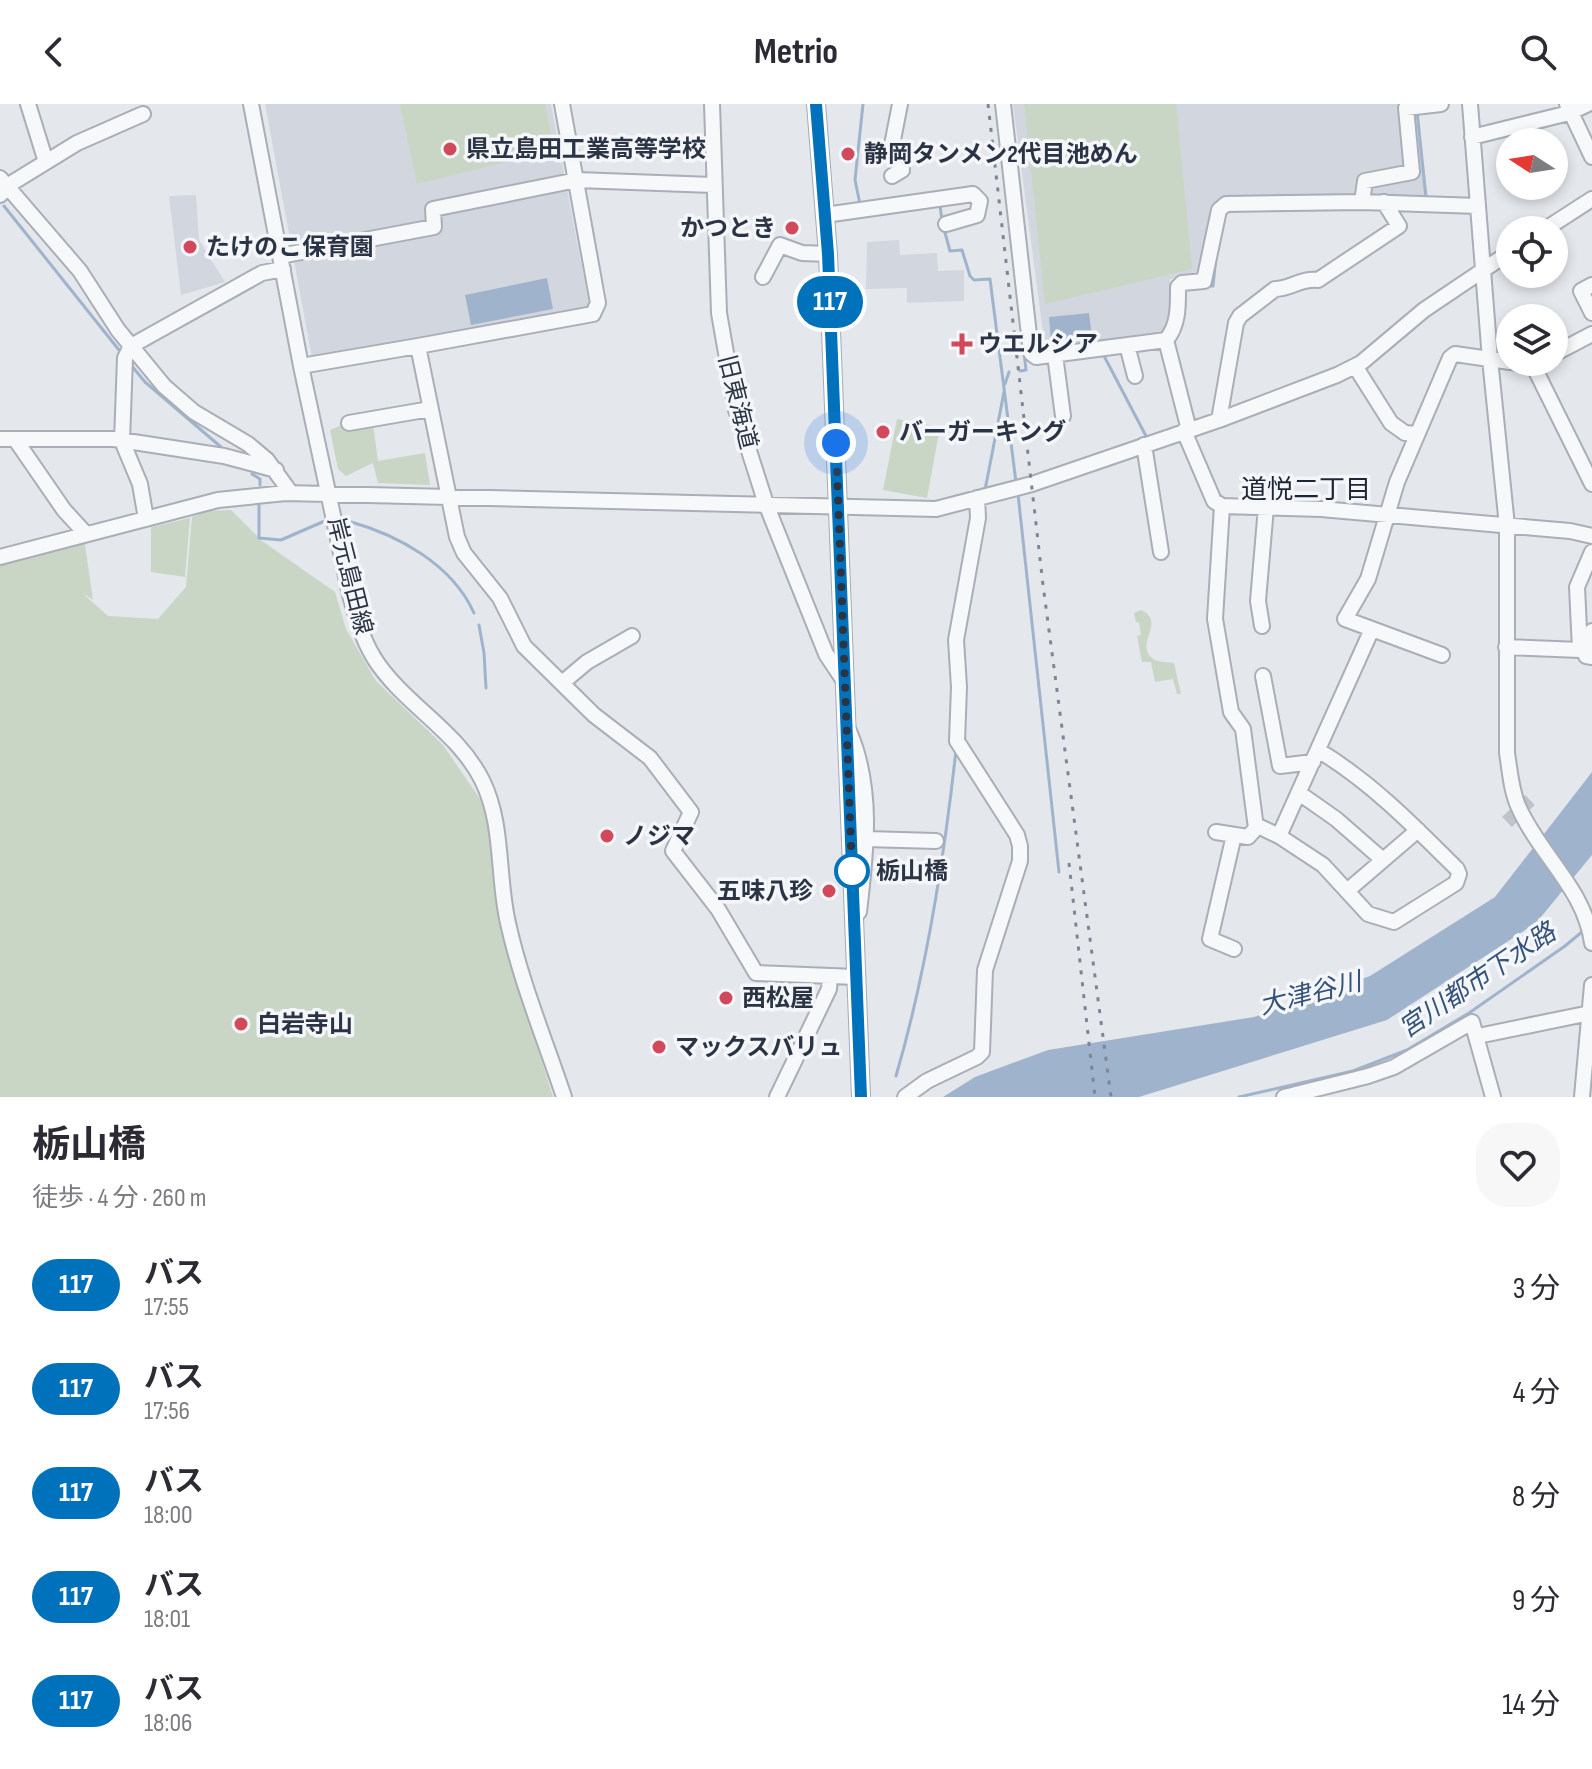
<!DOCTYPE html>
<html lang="ja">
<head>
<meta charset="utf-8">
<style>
	:root { --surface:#fff; --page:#f7f7f7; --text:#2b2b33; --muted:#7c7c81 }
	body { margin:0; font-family:"Sofia Sans Condensed","Noto Sans JP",sans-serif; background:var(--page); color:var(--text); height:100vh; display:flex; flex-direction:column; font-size:30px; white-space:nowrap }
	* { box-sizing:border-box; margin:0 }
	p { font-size:26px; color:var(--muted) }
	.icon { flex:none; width:44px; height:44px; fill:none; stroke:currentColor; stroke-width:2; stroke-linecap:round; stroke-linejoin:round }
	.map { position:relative; height:993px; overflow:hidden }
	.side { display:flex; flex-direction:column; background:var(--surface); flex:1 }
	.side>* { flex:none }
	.badge { padding:0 16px; border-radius:26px; font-size:28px; line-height:52px }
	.needle { width:52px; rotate:282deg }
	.buttons { position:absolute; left:1496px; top:24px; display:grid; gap:16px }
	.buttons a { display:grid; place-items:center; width:72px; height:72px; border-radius:50%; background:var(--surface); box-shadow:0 4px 12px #0003; font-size:40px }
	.you { position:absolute; width:40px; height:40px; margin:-20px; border:6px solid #fff; border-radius:50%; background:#1a73e8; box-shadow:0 0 0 12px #1a73e833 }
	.map>.badge { position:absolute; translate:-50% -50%; box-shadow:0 0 0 4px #fff }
	.round { display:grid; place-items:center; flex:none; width:84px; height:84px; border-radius:32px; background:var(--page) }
	.headline { display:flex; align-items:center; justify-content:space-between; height:136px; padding:0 32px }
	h1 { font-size:38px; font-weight:700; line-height:60px }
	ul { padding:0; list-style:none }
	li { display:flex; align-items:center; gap:24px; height:104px; padding:0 32px }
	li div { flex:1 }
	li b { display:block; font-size:30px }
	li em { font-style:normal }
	li .badge { min-width:88px; font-weight:700; text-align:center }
	header { display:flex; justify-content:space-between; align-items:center; height:104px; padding:0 32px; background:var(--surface); font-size:36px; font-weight:700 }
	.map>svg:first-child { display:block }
	.built { fill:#d2d6de }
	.green { fill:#c9d6c5 }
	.water { fill:#9fb4cc }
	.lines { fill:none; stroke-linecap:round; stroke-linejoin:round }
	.stream { stroke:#9fb4cc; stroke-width:3 }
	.minor-tunnel { stroke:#bfc3cb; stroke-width:14; stroke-dasharray:14 7; stroke-linecap:butt }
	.minor-casing { stroke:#a9aeb7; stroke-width:18 }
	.major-casing { stroke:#a3abb8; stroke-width:20 }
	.minor { stroke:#f7f8fa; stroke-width:14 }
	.major { stroke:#fff; stroke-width:16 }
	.rail { stroke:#7d8696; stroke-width:3; stroke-dasharray:4 8; stroke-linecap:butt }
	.line-casing { stroke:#fff; stroke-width:18 }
	.line { stroke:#0072bc; stroke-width:12 }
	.walk { stroke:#2b3445; stroke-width:8; stroke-dasharray:0 14.4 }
	.poi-dot { fill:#d1495b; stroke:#f4f6f9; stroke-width:3 }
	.stop-dot { fill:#fff; stroke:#0072bc; stroke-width:4 }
	.labels { text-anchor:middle; stroke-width:7; stroke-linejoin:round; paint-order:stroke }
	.poi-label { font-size:24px; font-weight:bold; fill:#2b3445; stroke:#f4f6f9; text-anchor:start }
	.street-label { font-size:24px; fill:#2b3445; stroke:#f4f6f9 }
	.stop-label { font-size:24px; font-weight:bold; fill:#2b3445; stroke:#f4f6f9; text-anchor:start }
	.neighbourhood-label { font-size:26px; fill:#1d2536; stroke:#f4f6f9 }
	.water-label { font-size:26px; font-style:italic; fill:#34527a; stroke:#f4f6f9 }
</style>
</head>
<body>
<header><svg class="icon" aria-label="back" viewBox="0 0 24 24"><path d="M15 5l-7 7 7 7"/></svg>Metrio<svg class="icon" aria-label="search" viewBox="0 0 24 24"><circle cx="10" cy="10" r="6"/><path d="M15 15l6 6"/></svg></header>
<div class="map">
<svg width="1592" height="993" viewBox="0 0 1592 993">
	<rect width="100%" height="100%" fill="#e4e7ec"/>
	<path class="built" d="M265,0h286l39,206 -278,48z
		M1013,0h402l13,92 -209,3 -8,8 -12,68 -29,4 1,29 -9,23 -117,17z
		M196,91l3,45 26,42 -44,13 -12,-99z
		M899,136l1,15 37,-2 1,18 26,-1v31l-57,2v-15l-41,1 1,-47z"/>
	<path class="green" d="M400,0h145l9,46 -137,34z
		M1024,0h152l16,165 -147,35z
		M897,315l43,8 -13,71 -44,-8z
		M346,319l27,1 5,37 47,-8 5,32 -52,-2 -5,-20 -27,13 -8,-7 -8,-39z
		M231,406l31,31 73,51 11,37 30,52 67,64 44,64 9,82 17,78 40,128h-553v-534l84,-25 9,62 -11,-7 26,23 50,3 28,-32 6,-70 15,-6z
		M190,414l-5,59 -34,-5v-45z
		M1141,506c27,12 -10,36 14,50 5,2 14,2 19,3l7,31h-4l-4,-15 -18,3 -4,-20h-9l-5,-26 4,-1 -2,-12 -3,-1 -2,-9z"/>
	<path class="water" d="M547,174l6,31 -82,16 -6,-30z
		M1089,209l3,23 -41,5 -2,-24z
		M1592,668v83l-56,68 -149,97 -248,77h-196l32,-20 73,-27 206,-33 116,-41 125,-79z"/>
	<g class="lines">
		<path class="stream" d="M1417,7l9,87
			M860,100l-5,-24 8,-76
			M940,101l2,16
			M4,102l115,144
			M944,125l6,22 12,-1 8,26 4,4 16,-1 26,203
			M1028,162l1,17
			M1207,182h6l3,-30
			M1103,250l43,82
			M131,261l14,17 76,65
			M1020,267l6,-1 -2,-18
			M1005,280l4,-12
			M252,370l8,5v6
			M985,386l19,-98
			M1018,390l41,378
			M259,401v33l22,2 46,-20
			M348,417c50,14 104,43 126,92
			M479,521l5,28 2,35
			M896,972c31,-106 48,-216 60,-326
			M1239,993l114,-26 54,-21 62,-37 96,-67 18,-15"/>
		<path class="minor-tunnel" d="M1507,718l23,-22"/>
		<g class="minor-casing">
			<path id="minor" d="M28,0l18,58
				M251,0l50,262 49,229c6,22 12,43 24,63 29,46 83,72 108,122 22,44 15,96 26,143 13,59 37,117 56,174
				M712,0l7,209 17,97 30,94 60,150 18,27
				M1003,0l28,249 5,4 130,-17c13,-15 12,-35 12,-53l4,-4 22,-2 15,-71 7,-6 136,-2 116,4
				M1470,0l20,255 17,167v227c3,18 4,38 12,55 21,47 66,82 73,135
				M1567,0l25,53
				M1472,33l97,-24 19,-9
				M892,72l10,-6 -2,-19 -8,-6 8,-41
				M0,74l80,93 38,59 46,56 30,26 54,32 19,16 24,33
				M0,91l7,-9 70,-43 66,-29
				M1362,98l3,-21 47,-9 -6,-64 35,-4
				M825,111l148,-21 7,7 -3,14 -31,9
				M1544,126l48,-31
				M280,152l154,-29 -1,-18 144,-29 136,5
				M763,173l17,-32 22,8 26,1
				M1592,181l-11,6 11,22
				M1166,236l23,90
				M1127,241l8,31
				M418,242l175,-32 5,-11 -36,-199
				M1554,250l38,-20
				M1055,251l8,61
				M1512,258l21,3 59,119
				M301,262l117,-20 39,191 7,16 36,45 24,48 70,69 56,43 41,54 -18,39 45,58 38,64 100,4
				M1355,262l36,57 14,10 12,1
				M1219,316l17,-97 4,-7 35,-27c16,0 25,-11 43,-9l81,-54 -15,-24
				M349,319l81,-14
				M1184,327l30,70 8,5 99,3 249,22 22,5
				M0,335h114l110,17 52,14
				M15,335l49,71 22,24
				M1144,341l17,107
				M1222,402l-7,113 16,93 12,17 13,99
				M146,415l-6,-35 -18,-43 3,-83 6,-12 131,-73 21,-4
				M0,453l218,-57 68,-7 650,16 96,-25 187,-64 118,-45 24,-12 63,-53 86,-58
				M1262,522l-4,-25 8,-94
				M1592,527l-4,6 -2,19 6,1
				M1506,543l74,3 -3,-63 15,-35
				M1442,551l-97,-36 23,-40 29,-97 53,-124 5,-4 55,8
				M1263,572l17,90 33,-4
				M562,579l25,-21 45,-26
				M849,627c25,58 17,121 10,181
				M1299,689l37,26 47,41
				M1216,728l32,5 10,-11 21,10 44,29 45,49 26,8 62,-39 3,-9 -2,-5c-45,-45 -85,-86 -139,-119
				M1279,732l93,-207
				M866,735l70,2
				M1347,787l71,-61
				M1234,845l-24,-10 24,-104
				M1478,932l112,-23
				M777,993l52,-108 1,-13
				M905,993l22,-16 50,-24 5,-5 3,-82 35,-109v-15l-3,-11 -60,-94 2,-54 -3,-47 22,-122 -1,-20
				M1284,993l84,-21 26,-9 78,-45 21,75
				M1582,993l10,-112"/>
		</g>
		<g class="major-casing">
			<path id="major" d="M816,0l12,150 33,843"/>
		</g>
		<use href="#minor" class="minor"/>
		<use href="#major" class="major"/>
		<path class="rail" d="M988,0l55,481 68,512
			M1069,759l26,234"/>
	</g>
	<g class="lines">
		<g class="line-casing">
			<path id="line" d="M816,0l12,150 33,843"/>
		</g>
		<use href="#line" class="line"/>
		<path class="walk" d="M836,339l16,428"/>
	</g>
	<g class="poi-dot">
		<circle cx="450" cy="45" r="8"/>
		<circle cx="848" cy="50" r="8"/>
		<circle cx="792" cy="124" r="8"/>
		<circle cx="190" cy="143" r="8"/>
		<path d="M958 228h8v8h8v8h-8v8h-8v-8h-8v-8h8z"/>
		<circle cx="883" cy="328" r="8"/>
		<circle cx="607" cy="732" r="8"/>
		<circle cx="829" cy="787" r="8"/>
		<circle cx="726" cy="894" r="8"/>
		<circle cx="241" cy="920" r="8"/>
		<circle cx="659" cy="943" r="8"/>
	</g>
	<circle class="stop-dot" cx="852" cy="767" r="16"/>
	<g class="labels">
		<g class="poi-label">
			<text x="466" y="53">県立島田工業高等学校</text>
			<text x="864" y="58">静岡タンメン2代目池めん</text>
			<text x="776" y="132" text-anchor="end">かつとき</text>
			<text x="206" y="151">たけのこ保育園</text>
			<text x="978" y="248">ウエルシア</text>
			<text x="899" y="336">バーガーキング</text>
			<text x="623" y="740">ノジマ</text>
			<text x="813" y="795" text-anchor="end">五味八珍</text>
			<text x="742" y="902">西松屋</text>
			<text x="257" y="928">白岩寺山</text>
			<text x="675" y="951">マックスバリュ</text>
		</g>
		<g class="street-label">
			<text transform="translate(738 298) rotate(76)" y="8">旧東海道</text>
			<text transform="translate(350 472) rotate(76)" y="8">岸元島田線</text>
		</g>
		<g class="stop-label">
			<text x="876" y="775">栃山橋</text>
		</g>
		<g class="neighbourhood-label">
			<text x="1306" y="394">道悦二丁目</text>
		</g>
		<g class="water-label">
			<text transform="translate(1477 876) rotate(-34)" y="9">宮川都市下水路</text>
			<text transform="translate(1310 889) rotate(-14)" y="9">大津谷川</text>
		</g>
	</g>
</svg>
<div class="buttons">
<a><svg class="needle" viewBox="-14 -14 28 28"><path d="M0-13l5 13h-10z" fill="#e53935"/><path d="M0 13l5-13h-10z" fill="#7c7c81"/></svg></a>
<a><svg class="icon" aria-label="locate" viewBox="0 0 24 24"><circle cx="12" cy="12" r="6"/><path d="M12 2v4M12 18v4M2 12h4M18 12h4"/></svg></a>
<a><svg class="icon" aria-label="layers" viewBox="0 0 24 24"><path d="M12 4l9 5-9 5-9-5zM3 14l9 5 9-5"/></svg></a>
</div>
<div class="you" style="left:836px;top:339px"></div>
<b class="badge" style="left:830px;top:198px;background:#0072bc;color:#fff">117</b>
</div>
<section class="side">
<div class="headline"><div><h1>栃山橋</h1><p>徒歩 · 4 分 · 260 m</p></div><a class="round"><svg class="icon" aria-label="heart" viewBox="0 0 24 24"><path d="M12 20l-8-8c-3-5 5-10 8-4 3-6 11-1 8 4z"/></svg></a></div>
<ul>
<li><span class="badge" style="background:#0072bc;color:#fff">117</span><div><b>バス</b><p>17:55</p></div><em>3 分</em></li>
<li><span class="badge" style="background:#0072bc;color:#fff">117</span><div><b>バス</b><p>17:56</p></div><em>4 分</em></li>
<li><span class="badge" style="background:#0072bc;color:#fff">117</span><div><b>バス</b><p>18:00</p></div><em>8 分</em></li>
<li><span class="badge" style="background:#0072bc;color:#fff">117</span><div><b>バス</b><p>18:01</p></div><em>9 分</em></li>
<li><span class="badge" style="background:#0072bc;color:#fff">117</span><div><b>バス</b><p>18:06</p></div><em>14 分</em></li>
</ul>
</section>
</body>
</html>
